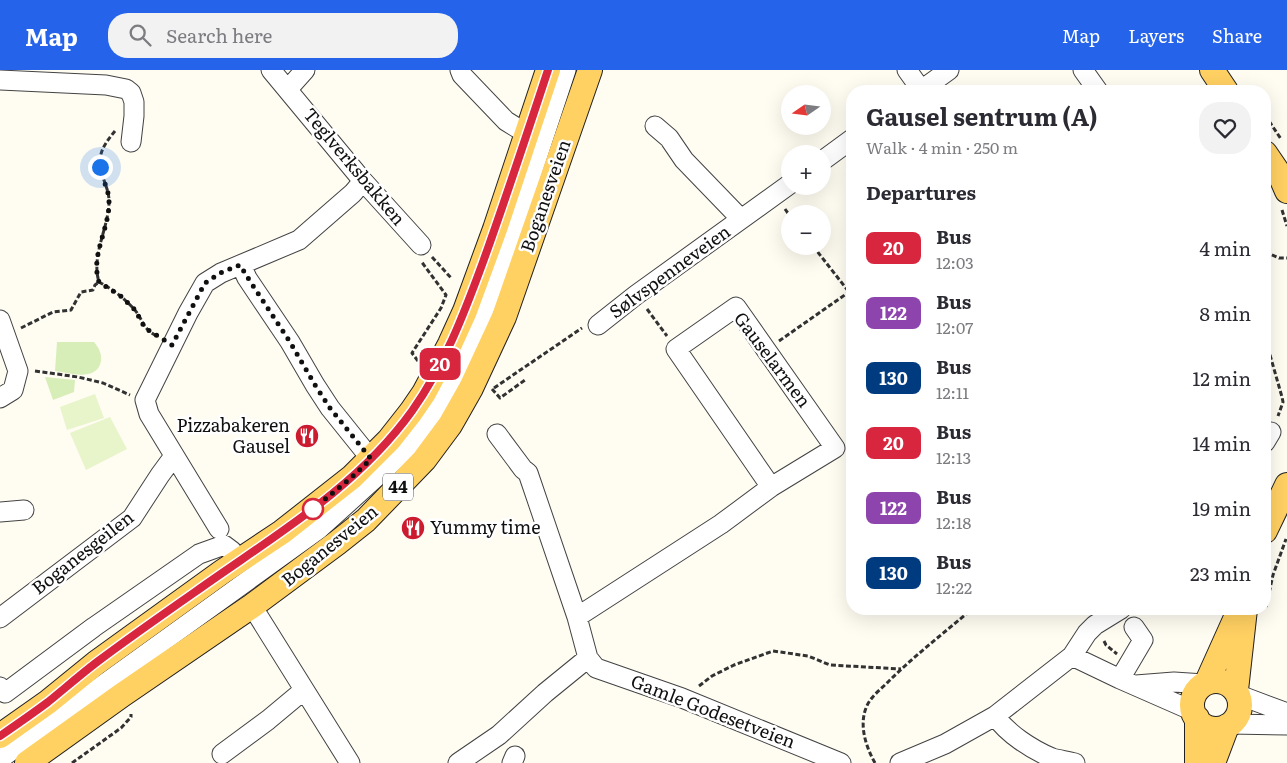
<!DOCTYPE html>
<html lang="en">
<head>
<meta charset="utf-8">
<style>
	:root { --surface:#fff; --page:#f2f2f3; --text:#2b2b33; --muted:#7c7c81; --accent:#2563eb }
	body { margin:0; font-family:Literata,serif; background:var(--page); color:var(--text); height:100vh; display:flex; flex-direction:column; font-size:19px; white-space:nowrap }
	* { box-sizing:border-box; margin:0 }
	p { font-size:16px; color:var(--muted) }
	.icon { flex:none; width:28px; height:28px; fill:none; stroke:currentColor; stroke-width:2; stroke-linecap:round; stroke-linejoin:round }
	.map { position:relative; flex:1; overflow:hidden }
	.sheet { position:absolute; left:846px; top:15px; width:425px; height:530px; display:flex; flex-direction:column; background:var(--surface); border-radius:20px; box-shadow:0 5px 20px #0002 }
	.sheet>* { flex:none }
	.badge { padding:0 10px; border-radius:8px; font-size:18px; line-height:32px }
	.needle { width:32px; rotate:256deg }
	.fabs { position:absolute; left:781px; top:15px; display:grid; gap:10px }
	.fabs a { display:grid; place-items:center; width:50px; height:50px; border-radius:50%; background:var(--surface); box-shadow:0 5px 20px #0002; font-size:25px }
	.you { position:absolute; width:25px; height:25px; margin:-12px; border:4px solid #fff; border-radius:50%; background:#1a73e8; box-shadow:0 0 0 8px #1a73e833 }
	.map>.badge { position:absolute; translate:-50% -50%; box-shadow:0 0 0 2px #fff }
	h2 { padding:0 20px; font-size:19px; line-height:45px }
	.round { display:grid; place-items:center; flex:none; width:52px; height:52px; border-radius:20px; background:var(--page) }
	.summary { display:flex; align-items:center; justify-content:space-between; height:85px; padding:0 20px }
	h1 { font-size:24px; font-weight:700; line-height:38px }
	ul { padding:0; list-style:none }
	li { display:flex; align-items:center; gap:15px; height:65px; padding:0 20px }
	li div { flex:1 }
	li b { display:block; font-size:19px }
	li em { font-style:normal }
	li .badge { min-width:55px; font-weight:700; text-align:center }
	header { display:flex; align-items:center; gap:30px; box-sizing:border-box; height:70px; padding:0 25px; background:var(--accent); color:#fff }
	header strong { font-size:24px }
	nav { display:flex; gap:28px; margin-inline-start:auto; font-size:18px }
	.search { width:350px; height:45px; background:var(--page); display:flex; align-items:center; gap:12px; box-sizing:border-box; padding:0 18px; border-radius:20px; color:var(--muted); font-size:19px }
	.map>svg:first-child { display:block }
	.green { fill:#d7eeb8 }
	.pitch { fill:#e8f4ca }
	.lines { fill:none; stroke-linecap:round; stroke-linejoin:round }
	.minor-casing { stroke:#434343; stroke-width:21 }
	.major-casing { stroke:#212121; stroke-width:26 }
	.path { stroke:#323232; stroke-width:3; stroke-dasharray:5 2.5; stroke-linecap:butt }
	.minor { stroke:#fff; stroke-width:19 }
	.major { stroke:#ffd062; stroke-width:24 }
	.line-casing { stroke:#fff; stroke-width:11 }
	.line { stroke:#d7263d; stroke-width:8 }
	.walk { stroke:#101010; stroke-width:5; stroke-dasharray:0 9 }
	.stop-dot { fill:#fff; stroke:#d7263d; stroke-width:2.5 }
	.labels { text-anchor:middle; stroke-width:5; stroke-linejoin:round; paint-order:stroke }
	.shield { fill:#fff; stroke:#585858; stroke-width:1 }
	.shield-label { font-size:16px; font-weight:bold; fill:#101010 }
	.street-label { font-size:18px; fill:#101010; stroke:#fff }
	.poi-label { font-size:18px; fill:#101010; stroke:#fff; text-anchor:end }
</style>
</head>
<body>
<header>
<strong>Map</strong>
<div class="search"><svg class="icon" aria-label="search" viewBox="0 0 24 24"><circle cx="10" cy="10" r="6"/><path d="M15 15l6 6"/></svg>Search here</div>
<nav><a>Map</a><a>Layers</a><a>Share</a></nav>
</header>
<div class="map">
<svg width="1287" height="693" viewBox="0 0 1287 693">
	<rect width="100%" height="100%" fill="#fffcf2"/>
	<path class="green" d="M57,272h37c5,6 8,12 7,19 -4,21 -31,12 -46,10z
		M45,307l30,3 -1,12 -21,8z"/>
	<path class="pitch" d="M95,324l9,24 -37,12 -7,-23z
		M110,347l17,32 -41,21 -16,-37z"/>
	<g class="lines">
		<g class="minor-casing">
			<path id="minor" d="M271,0l92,111 58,64
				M460,0l2,5 44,46 21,13
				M907,0l15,21
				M1083,0l15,21
				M0,10l106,5 20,4 5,4 3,9v14l-3,26
				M288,19l17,-19
				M920,21l29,-21
				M655,56l14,12 15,22 57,59
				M822,91l30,-22
				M241,195l6,13 43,64 25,43 15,23 41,51
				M0,250l18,51 -5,19 -13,8
				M598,255l38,-30 154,-111
				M497,364l26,35 5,4 49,144 11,41
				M1265,372l6,-10
				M0,442l24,-2
				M219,459l-70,-115 -4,-14 43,-87 17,-30 16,-10 78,-33 54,-47 10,-12
				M252,536l98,157
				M577,547l144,-93 50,-37 64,-39 -99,-141 -60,42 95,138
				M0,548l132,-100 28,-43 14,-19
				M1072,586l48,23 73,32
				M1120,609l23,-39 -9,-13
				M1136,615l38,-3 30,2
				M0,617l5,6 89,-66 105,-73 25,-9 8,6 6,11
				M1239,625l48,18
				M995,646c13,18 36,33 57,42 7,2 16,3 23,5
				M1230,654l57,1
				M222,684l46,-34 36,-30
				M0,689l319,-230 85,-77 29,-35 37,-71 31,-79 65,-197
				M458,693l41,-28 46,-42 43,-35 8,10 86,30 159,65
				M512,693l3,-7
				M900,693l45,-19 50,-28 77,-60 15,-23 8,-8 26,-16"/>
		</g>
		<g class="major-casing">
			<path id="major" d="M1212,0l14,21
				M1265,83l15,22 7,16
				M1265,461l22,-46
				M1192 635a24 24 0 1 1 48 0a24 24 0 1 1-48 0Z
				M1207,612l31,-69
				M1236,620l9,-81
				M1197,648v45
				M0,666l48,-34 48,-39 126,-91 60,-40 70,-55 37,-37 22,-28 13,-19 26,-49 15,-33 30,-82 53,-159
				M27,693l95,-68 130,-89 85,-63 29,-23 58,-60 26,-35 8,-14 13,-23 33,-71 86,-247
				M1213,693l14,-37"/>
		</g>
		<path class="path" d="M1265,45l16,24
			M115,61c-5,6 -12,15 -14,23 -5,18 9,32 8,49 -1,26 -18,53 -10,79 13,7 24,15 34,26 12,13 7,19 25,29
			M785,139l5,7
			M1282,140l5,16
			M813,176l36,46 3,2
			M1265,182l14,6h8
			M432,187l20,22
			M647,239l20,27
			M21,258l32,-16 18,-2 10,-18 12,-2 2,-5 4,-3
			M1265,263l5,22 12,42 1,5 -5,14
			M779,271l70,-49
			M418,291l-6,-8 29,-45 5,-13 -25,-34
			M35,301l43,6 25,6 27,12
			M494,318l88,-60
			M492,319l8,9 25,-18
			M1266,537l7,-32 13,-36
			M1104,571l2,4 11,9
			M699,616l13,-10 22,-11 39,-14 35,5 22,9 71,4
			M72,693l49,-35 10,-11v-3
			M875,693c-9,-16 -16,-37 -9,-55 4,-11 14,-18 22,-26 26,-26 56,-49 84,-73"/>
		<use href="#minor" class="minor"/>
		<use href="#major" class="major"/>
	</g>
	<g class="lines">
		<g class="line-casing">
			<path id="line" d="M0,666c16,-11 32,-22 48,-34 16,-13 32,-27 49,-40 32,-24 65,-47 98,-70 77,-55 161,-103 217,-181 32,-45 52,-97 71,-149 23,-64 44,-128 65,-192"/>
		</g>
		<use href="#line" class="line"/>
		<path class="walk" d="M100,97c2,12 9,23 9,34 1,27 -19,54 -10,81l23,15 13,13 10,18 27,17 33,-62 15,-10 20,-8 8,13 42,64 25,43 15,23 41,51 -19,18 -40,33 1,-1"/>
	</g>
	<defs>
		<g id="restaurant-disc" transform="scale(1.25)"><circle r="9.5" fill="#cc1b2e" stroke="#fff"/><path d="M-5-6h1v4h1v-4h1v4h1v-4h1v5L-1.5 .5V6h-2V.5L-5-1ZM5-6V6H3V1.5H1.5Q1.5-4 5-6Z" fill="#fff"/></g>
	</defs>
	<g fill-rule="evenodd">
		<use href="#restaurant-disc" x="307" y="366"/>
		<use href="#restaurant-disc" x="413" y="458"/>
	</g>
	<circle class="stop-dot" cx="313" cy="439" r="10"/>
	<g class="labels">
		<rect class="shield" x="383" y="403.5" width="30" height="27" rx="4"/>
		<g class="shield-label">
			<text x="398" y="423">44</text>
		</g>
		<g class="street-label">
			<text transform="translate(354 97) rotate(50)" y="6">Teglverksbakken</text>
			<text transform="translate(546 126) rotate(-71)" y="6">Boganesveien</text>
			<text transform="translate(670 202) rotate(-36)" y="6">Sølvspenneveien</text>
			<text transform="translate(772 290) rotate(53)" y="6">Gauselarmen</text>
			<text transform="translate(330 476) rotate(-39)" y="6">Boganesveien</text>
			<text transform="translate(83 483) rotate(-38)" y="6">Boganesgeilen</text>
			<text transform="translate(713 642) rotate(21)" y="6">Gamle Godesetveien</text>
		</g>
		<g class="poi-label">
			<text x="290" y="362">Pizzabakeren<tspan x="290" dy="21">Gausel</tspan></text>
			<text x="430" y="464" text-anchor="start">Yummy time</text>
		</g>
	</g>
</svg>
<div class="fabs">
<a><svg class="needle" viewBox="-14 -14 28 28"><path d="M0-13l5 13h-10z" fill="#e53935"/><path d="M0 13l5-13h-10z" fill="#7c7c81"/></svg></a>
<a>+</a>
<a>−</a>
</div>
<div class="you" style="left:100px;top:97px"></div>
<b class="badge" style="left:440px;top:294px;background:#d7263d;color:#fff">20</b>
<section class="sheet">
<div class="summary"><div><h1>Gausel sentrum (A)</h1><p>Walk · 4 min · 250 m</p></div><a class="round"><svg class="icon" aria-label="heart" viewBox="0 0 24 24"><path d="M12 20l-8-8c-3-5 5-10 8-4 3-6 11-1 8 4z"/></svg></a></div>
<h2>Departures</h2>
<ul>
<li><span class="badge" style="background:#d7263d;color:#fff">20</span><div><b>Bus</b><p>12:03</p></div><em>4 min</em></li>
<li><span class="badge" style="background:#8e44ad;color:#fff">122</span><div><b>Bus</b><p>12:07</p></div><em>8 min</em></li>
<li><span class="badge" style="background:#003b80;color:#fff">130</span><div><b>Bus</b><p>12:11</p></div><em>12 min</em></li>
<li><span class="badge" style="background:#d7263d;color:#fff">20</span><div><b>Bus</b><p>12:13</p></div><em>14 min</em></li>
<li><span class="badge" style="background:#8e44ad;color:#fff">122</span><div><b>Bus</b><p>12:18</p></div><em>19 min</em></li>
<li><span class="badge" style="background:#003b80;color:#fff">130</span><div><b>Bus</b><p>12:22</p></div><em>23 min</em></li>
</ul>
</section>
</div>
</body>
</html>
